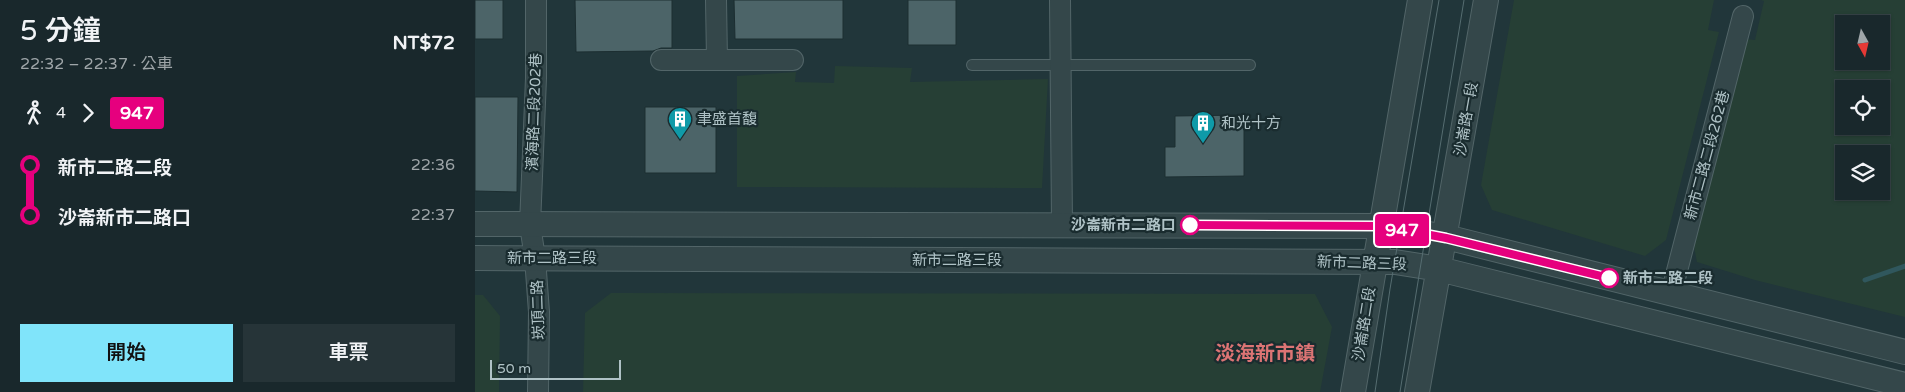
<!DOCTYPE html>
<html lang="zh-TW">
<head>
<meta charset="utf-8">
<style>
	:root { --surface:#19282c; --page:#263438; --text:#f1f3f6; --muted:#9fa6a9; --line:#374448; --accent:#80e4fa }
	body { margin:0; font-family:"Varela Round","Noto Sans TC",sans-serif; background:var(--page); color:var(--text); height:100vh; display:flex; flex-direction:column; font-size:19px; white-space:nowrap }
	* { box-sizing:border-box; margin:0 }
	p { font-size:16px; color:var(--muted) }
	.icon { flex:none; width:28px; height:28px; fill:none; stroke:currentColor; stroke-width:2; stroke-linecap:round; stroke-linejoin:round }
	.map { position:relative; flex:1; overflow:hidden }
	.drawer { display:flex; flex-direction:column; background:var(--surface); width:475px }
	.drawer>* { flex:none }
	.badge { padding:0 10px; border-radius:4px; font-size:18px; line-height:32px }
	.needle { width:32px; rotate:172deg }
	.buttons { position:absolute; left:1360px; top:15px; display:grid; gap:10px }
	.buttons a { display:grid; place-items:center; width:55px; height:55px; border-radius:0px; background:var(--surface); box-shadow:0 1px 4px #0004,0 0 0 1px var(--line); font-size:25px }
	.scale { position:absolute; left:15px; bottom:12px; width:131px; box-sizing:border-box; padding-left:5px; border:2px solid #afc2c6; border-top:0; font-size:14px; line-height:18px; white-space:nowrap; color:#afc2c6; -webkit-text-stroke:4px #1a2c2f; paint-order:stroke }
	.map>.badge { position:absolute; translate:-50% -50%; box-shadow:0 0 0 2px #fff }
	.legs { display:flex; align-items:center; gap:8px; height:55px; padding:0 20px; font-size:16px }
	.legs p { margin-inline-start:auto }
	.overview { display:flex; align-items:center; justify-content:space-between; height:85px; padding:0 20px }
	h1 { font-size:28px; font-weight:600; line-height:38px }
	.button { display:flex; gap:10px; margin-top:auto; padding:10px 20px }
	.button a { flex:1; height:58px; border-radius:0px; background:var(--accent); color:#111; font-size:20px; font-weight:600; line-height:58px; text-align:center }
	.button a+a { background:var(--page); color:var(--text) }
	ul { padding:0 20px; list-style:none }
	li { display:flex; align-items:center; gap:18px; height:50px; font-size:19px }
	li i { display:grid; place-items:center; width:8px; height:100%; margin:0 6px; background:currentColor }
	li i::after { content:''; width:12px; height:12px; margin:-6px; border:4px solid; border-radius:50%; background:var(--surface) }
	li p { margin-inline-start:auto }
	li:first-child i { background:linear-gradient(#0000 50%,currentColor 0) }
	li:last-child i { background:linear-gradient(currentColor 50%,#0000 0) }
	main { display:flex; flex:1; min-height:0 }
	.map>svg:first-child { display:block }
	.green { fill:#263f35; fill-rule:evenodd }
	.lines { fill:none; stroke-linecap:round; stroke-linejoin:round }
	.stream { stroke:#30575d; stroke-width:5 }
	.building { fill:#4c6468; stroke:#1c2e31 }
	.service-casing { stroke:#526568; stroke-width:12 }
	.minor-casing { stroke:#526568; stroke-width:22 }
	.tertiary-casing { stroke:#526568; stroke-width:26 }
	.service { stroke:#34474a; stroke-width:10 }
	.minor { stroke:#34474a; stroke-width:20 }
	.tertiary { stroke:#34474a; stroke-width:24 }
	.tram { stroke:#566d71; stroke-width:1 }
	.line-1-casing { stroke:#fff; stroke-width:11 }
	.line-1 { stroke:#e6007e; stroke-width:8 }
	.stop-1-dot { fill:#fff; stroke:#e6007e; stroke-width:2.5 }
	.labels { text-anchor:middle; stroke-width:4.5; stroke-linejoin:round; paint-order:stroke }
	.street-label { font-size:15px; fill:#afc2c6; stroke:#1a2c2f }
	.poi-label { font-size:15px; fill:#afc2c6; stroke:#1a2c2f; text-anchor:start }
	.stop-label { font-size:15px; font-weight:bold; fill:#afc2c6; stroke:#1a2c2f; text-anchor:end }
	.district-label { font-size:20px; font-weight:bold; fill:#dc7474; stroke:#1a2c2f }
</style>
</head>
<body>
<main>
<section class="drawer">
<div class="overview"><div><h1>5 分鐘</h1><p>22:32 – 22:37 · 公車</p></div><b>NT$72</b></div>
<div class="legs"><svg class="icon" aria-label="walk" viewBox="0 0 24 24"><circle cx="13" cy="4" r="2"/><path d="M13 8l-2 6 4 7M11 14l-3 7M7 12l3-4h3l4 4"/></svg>4<svg class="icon" aria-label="forward" viewBox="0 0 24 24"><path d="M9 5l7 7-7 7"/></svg><b class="badge" style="background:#e6007e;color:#fff">947</b></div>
<ul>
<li><i style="color:#e6007e"></i><b>新市二路二段</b><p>22:36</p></li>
<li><i style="color:#e6007e"></i><b>沙崙新市二路口</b><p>22:37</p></li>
</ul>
<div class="button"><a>開始</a><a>車票</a></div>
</section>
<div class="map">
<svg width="1430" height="392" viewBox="0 0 1430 392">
	<rect width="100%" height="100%" fill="#21363a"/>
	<path class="green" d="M1039,0h200l-6,30 11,2 -53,208 -21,16 -153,-46 -11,-25z
		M1286,0h144v317l-150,-37 -58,-18 -4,-20 52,-203 10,1 9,-39zM1369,24h37v37h-37zM1369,89h37v37h-37zM1369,154h37v37h-37z
		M360,66l77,2 -2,14 138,-3 -6,109 -305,-1v-111l59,-4 -1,10 39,1z
		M136,293l704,1 17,33 -12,65h-737l2,-79z
		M0,295h8l17,21 -1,76h-24z"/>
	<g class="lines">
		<path class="stream" d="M1390,280l40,-14"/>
	</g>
	<path class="building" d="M0,0h28v39h-28z
		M100,0h97v48h-11l-8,3 -77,1z
		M259,0h109v39h-108z
		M433,0h48v45h-48z
		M0,97h43l-1,95 -42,-1z
		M170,107h71v66h-71z
		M769,115v61l-79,1v-30h10v-31z"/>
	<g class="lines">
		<g class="service-casing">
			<path id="service" d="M497,65h278"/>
		</g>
		<g class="minor-casing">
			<path id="minor" d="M61,0v78l-6,147 5,33 4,54 -1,80
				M241,0l1,60
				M585,0l2,224
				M186,60h132
				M1196,294l72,-278"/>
		</g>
		<g class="tertiary-casing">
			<path id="tertiary" d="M0,224l908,2 63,11 459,115
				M0,258l920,4 44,7 466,116
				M878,392l67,-392
				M942,392l69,-392"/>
		</g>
		<use href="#service" class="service"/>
		<use href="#minor" class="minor"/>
		<use href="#tertiary" class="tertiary"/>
		<path class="tram" d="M900,392l15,-103 49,-289
			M925,392l64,-392"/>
	</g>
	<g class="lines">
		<g class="line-1-casing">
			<path id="line-1" d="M715,225l193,1 63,12 163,40"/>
		</g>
		<use href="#line-1" class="line-1"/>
	</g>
	<defs>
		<g id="building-pin" transform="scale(1.25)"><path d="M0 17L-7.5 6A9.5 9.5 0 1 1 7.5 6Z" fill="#0f9aa8" stroke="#1a2c2f"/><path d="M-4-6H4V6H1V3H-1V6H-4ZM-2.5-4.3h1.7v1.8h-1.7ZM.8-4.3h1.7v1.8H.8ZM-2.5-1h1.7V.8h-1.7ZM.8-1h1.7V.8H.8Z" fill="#fff"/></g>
	</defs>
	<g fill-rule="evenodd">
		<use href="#building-pin" x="205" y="119"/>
		<use href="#building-pin" x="728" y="123"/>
	</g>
	<g class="stop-1-dot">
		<circle cx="715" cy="225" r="9"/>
		<circle cx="1134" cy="278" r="9"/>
	</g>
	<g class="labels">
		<g class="street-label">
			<text transform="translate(59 112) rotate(-88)" y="5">濱海路二段202巷</text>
			<text transform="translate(991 119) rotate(-80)" y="5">沙崙路一段</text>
			<text transform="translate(1232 155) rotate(-75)" y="5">新市二路二段262巷</text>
			<text x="77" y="263">新市二路三段</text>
			<text x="482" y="265">新市二路三段</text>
			<text transform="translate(887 263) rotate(2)" y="5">新市二路三段</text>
			<text transform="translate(63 310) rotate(-92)" y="5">崁頂二路</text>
			<text transform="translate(889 324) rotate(-81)" y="5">沙崙路二段</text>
		</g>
		<g class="poi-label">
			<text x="222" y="124">聿盛首馥</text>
			<text x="746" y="128">和光十方</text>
		</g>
		<g class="stop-label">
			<text x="701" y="230">沙崙新市二路口</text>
			<text x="1148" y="283" text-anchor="start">新市二路二段</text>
		</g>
		<g class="district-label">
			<text x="790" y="360">淡海新市鎮</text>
		</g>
	</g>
</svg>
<div class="buttons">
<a><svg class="needle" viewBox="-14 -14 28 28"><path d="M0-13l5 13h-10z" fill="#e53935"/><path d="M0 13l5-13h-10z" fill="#9fa6a9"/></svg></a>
<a><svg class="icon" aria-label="locate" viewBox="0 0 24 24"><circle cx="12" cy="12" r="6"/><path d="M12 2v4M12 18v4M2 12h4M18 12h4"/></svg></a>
<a><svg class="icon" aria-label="layers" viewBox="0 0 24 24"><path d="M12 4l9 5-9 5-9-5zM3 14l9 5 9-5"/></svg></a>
</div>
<div class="scale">50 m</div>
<b class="badge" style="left:927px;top:230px;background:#e6007e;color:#fff">947</b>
</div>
</main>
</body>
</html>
